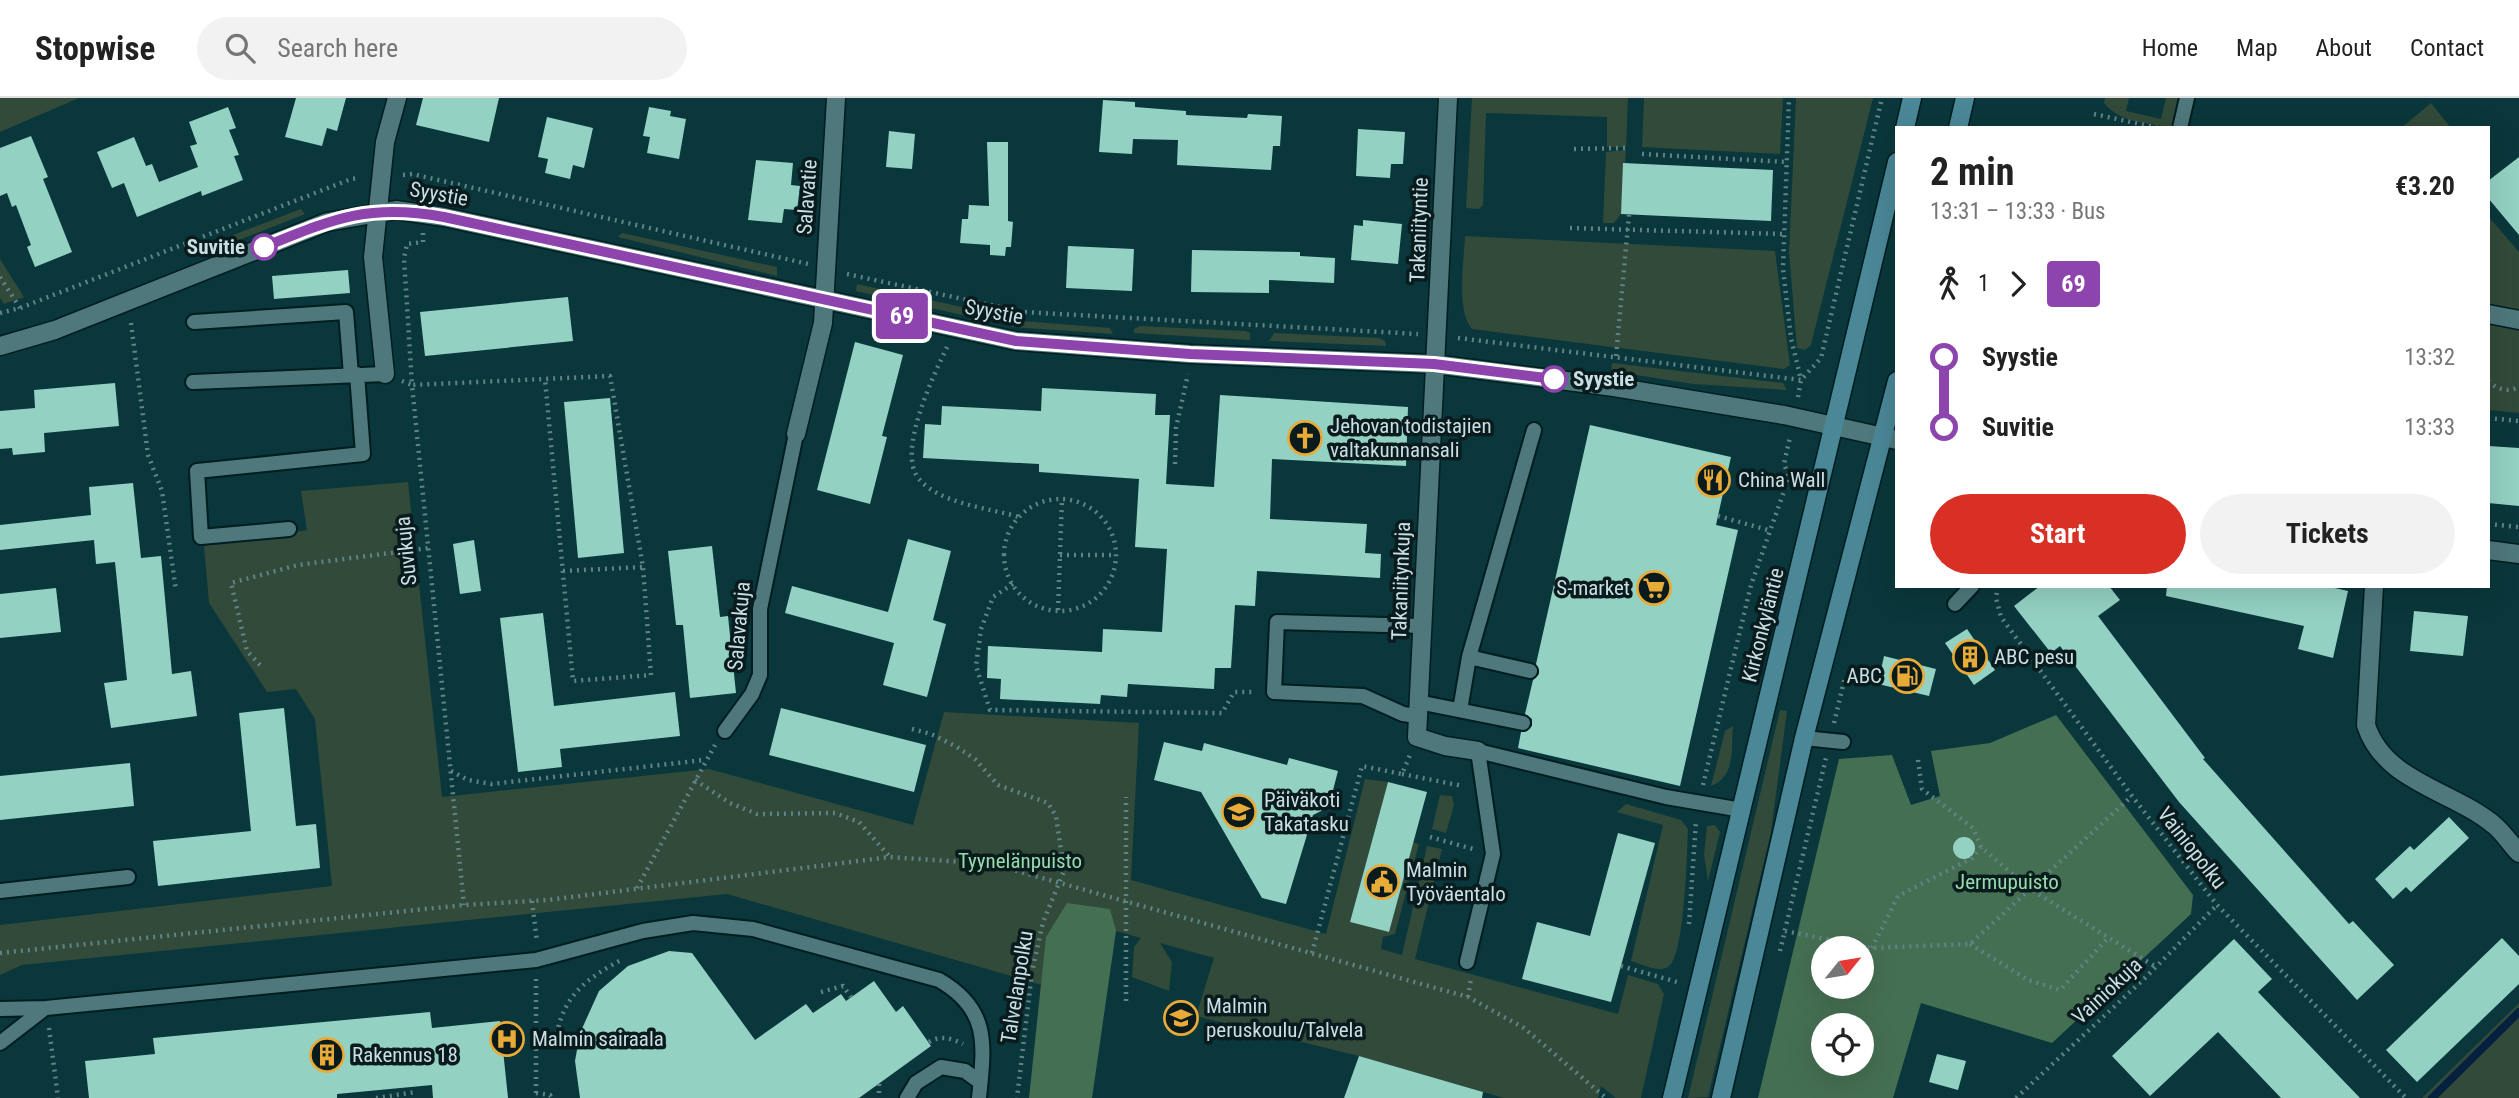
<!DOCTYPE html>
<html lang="en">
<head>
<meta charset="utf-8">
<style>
	:root { --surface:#fff; --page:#f2f2f2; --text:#222; --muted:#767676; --line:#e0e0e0; --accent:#d93025 }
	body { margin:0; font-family:"Roboto Condensed",sans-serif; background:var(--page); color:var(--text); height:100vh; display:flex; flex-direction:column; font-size:26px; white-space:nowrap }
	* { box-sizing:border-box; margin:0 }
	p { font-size:23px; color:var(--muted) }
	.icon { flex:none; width:38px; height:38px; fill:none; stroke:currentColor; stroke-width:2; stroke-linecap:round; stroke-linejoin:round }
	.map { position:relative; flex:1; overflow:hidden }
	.side { position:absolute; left:1895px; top:28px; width:595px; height:462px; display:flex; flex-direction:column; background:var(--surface); border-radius:0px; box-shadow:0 7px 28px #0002 }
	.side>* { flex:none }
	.badge { padding:0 14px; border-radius:5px; font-size:24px; line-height:46px }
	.needle { width:46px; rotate:60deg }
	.fabs { position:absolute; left:1811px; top:838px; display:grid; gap:14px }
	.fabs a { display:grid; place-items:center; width:63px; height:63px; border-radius:50%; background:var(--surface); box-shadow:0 7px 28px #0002; font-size:35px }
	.map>.badge { position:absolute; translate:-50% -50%; box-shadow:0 0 0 4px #fff }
	.legs { display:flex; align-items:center; gap:10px; height:77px; padding:0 35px; font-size:23px }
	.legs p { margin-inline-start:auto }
	.head { display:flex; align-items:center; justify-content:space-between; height:119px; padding:0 35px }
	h1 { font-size:38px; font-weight:700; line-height:52px }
	.cta { display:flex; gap:14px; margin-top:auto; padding:14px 35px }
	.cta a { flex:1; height:80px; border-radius:42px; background:var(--accent); color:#fff; font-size:28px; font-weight:700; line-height:80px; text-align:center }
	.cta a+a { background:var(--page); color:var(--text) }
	ul { padding:0 35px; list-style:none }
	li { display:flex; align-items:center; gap:24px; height:70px; font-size:26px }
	li i { display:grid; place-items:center; width:10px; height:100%; margin:0 9px; background:currentColor }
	li i::after { content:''; width:18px; height:18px; margin:-9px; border:5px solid; border-radius:50%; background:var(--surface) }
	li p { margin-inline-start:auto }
	li:first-child i { background:linear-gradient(#0000 50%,currentColor 0) }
	li:last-child i { background:linear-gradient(currentColor 50%,#0000 0) }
	header { display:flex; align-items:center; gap:42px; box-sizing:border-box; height:98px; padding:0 35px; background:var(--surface); border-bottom:2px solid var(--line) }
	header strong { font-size:33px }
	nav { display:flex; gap:38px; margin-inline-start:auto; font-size:24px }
	.search { width:490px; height:63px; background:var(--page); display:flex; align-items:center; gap:18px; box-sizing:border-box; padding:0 24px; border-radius:38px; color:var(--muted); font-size:26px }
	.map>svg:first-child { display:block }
	.green { fill:#324a39 }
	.forest { fill:#456f52; fill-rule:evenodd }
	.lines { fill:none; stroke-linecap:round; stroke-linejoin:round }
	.stream { stroke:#05213f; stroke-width:8 }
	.building { fill:#93d1c3 }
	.service-casing { stroke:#001d20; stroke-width:18 }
	.minor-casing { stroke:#001d20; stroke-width:21 }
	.tertiary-casing { stroke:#001d20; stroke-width:21 }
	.secondary-casing { stroke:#001d20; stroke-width:21 }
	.path { stroke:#618386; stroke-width:4.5; stroke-dasharray:2 5; stroke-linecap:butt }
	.service { stroke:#4e787c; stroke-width:14 }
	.minor { stroke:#4e787c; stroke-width:18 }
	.tertiary { stroke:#4e787c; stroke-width:18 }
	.secondary { stroke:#4a8797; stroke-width:18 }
	.line-1-casing { stroke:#fff; stroke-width:16 }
	.line-1 { stroke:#8e44ad; stroke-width:10 }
	.stop-1-dot { fill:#fff; stroke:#8e44ad; stroke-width:3.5 }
	.labels { text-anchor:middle; stroke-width:7; stroke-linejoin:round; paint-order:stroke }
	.street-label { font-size:21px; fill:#c9dfe1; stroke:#0a1b1d }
	.stop-label { font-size:21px; font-weight:bold; fill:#c9dfe1; stroke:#0a1b1d; text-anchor:end }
	.poi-label { font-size:21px; fill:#c9dfe1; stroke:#0a1b1d; text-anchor:start }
	.park-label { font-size:21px; fill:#97dcac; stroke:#0a1b1d }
</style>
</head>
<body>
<header>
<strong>Stopwise</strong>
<div class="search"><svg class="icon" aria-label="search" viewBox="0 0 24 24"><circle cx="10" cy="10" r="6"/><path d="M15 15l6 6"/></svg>Search here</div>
<nav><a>Home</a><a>Map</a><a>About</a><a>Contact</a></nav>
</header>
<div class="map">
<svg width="2519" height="1000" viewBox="0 0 2519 1000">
	<rect width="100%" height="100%" fill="#0a373b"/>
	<path class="green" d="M0,0h79l-79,34z
		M1472,0h156l-2,49h-19v-30l-121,-4 -3,92 -4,4 -13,-1z
		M1644,0h139l-3,56 -138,-7z
		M1796,0h77l-62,247 -6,5 -8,-2 -8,-96z
		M2105,0h24l-3,13 35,8 5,-21h14l-6,30c-24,-5 -55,-5 -70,-25z
		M2431,5l20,25h-50z
		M1626,52l-5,64 -7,9h-11l3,-71z
		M301,111l4,5 -81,32 1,-8z
		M2488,118l31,36v161l-30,-3z
		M622,135l155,34v9l-159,-39z
		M1465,138l310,15 15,114 -6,4 -312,-40c-16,-18 -8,-69 -7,-93z
		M0,161l24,38 -20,7 -4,-6z
		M857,186l132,29v8l-133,-30z
		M1010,222l100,8 3,6 -102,-7z
		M1140,228l105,5 5,2v7l-116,-7v-4z
		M1274,235l105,5 6,3 1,5 -117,-5z
		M1612,265l171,20 4,7 -94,-6 -82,-13z
		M408,384l34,315 267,-28 204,56 31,-113 195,11 -8,157 195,54 39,-155 23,3 -38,140 39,10 24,-90 6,2 -24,90 -12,3 -2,12 21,6 25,-109 15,3 -27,110 203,55 10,-39 30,9 6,10 -23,104h-25l-15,-12 -3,12h-94l-145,-42 -163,-40 18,-58 -54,-15 12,19 -3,29 -37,-14 2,-30 7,-9 -25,-7 -74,54 -315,-91 -705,71 -22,10v-50l332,-39 -17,-167 -19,-30 -29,3 -58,-89 -5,-57 103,-16 -6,-39z
		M1780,612l7,1 -16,121 -63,265 -20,1z
		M1733,628c-2,24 3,50 -22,60l14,-55z
		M1440,697l12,1 2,9 -8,28 -14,-4z
		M1626,706l55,16 7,9c-1,22 -3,129 -20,138 -11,6 -26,-3 -37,-6l32,-136 -46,-13z
		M1715,727l5,7 -12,49 -4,-27 3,-28z
		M2519,905v95h-97z"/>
	<path class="forest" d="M2056,617l137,180 -2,19 -139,129 -131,-40 -28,95h-135l81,-339 53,-4 19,50 29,-9 -9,-45 59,-8zM1824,850h38v39h-38zM1824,928h38v38h-38z
		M1067,805l43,6 6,22 -24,167h-63l17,-161z"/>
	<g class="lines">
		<path class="stream" d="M2432,1000l87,-86"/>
	</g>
	<path class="building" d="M296,0h50l-9,33 -10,-3 -5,18 -37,-9z
		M423,0h76l-10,44 -73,-17z
		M1103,2l32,2v5l51,4v4l61,3 1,-4 34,2 -2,30h-7l-2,24 -94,-5 1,-25 -45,-1 -1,15 -33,-2z
		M228,9l8,21 -7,2 10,25 -5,1 9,24 -41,16 -1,-5 -64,26 -13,-34 -12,5 -15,-36 37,-15 12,29 6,-2 7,18 39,-15 -8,-21 7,-2 -8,-22z
		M649,9l22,4 -1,5 16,3 -7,40 -32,-6 3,-16 -7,-1z
		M547,19l46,11 -9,40 -11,-3 -3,14 -25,-6 3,-14 -10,-2z
		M1358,31l47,3 -2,32h-12l-1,14 -34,-2z
		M889,33l26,3 -3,35 -26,-2z
		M31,38l17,41 -5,2 29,73 -37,15 -8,-20 4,-2 -15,-40 -4,2 -5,-14 -7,3v-48z
		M987,44h21v79l5,1 -2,25h-5l-1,9 -15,-1v-10l-30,-2 2,-24h6l1,-14 20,1z
		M2519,59v78l-31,-37v-17z
		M756,62l37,3 -2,22 9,1 -3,24 -13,-1 -2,14 -34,-3z
		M1623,65l150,7 -2,51 -150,-7z
		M1363,122l39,4 -4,40 -47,-4 3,-35 9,1z
		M1068,148l66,3 -2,42 -66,-3z
		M1192,152l108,2v4l35,2 -1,25 -65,-3v13l-78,-1z
		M348,172l2,23 -76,6 -2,-23z
		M568,199l5,44 -148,15 -5,-44z
		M855,244l48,13 -21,81 5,1 -17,67 -53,-14z
		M115,285l4,43 -75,7 1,19 -32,3 -1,-7 -12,1v-38l35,-3 -1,-18z
		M1042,290l114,6 -1,21h15l-4,69 48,3 6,-92 188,12 -2,59 -134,-7 -2,60 97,5 -2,29 16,1 -1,24 -123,-7 -2,35 -20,-1 -4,63h-16l-1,21 -86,-5 -1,13 -26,-2 -1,9 -100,-5 1,-20 -14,-1 1,-32 114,6 1,-23 59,3 5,-83 -32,-2 4,-68 -100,-7v-8l-116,-6 2,-34 16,1 1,-19 99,5z
		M610,300l14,155 -46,5 -14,-156z
		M1590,327l141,32 -15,68 22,5 -58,256 -162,-38 3,-16 11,-6v-7l-7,-5 8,-34 6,-6 -3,-10z
		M2488,348l31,2v58l-31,-3z
		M133,385l8,75 20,-2 11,118 19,-3 6,45 -86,12 -7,-45 23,-3 -12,-118 -19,2 -2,-24 -94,10v-25l91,-10 -2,-28z
		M908,441l43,12 -18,69 13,4 -19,73 -44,-12 11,-42 -109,-30 7,-27 96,26z
		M474,442l7,51 -21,3 -7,-50z
		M712,448l8,71 8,-1 8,77 -46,5 -7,-73h-7l-8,-74z
		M2040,488h69l11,14 -22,16 107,142 -2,1 146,165 4,-3 41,44 -37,35 -178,-198 -119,-156 -9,7 -37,-47z
		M2167,488h159l22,5 -15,67 -35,-9 6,-23 -138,-30z
		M56,490l5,44 -61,6v-44z
		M2414,513l54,5 -5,40 -53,-5z
		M543,515l11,93 121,-14 5,44 -120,13 2,18 -44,5 -18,-154z
		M1967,531l28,41 -21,15 -29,-42z
		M1884,558l52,13 -7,27 -51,-12z
		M284,610l12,118 20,-2 4,44 -162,18 -5,-45 98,-10 -12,-118z
		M781,610l145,37 -12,47 -145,-37z
		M1164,644l38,9 2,-8 83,22 2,-7 49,13 -6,23 -6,-1 -5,18 -8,4 -27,89 -24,-6 -61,-106 -47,-12z
		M130,665l4,43 -134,14v-44z
		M1388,684l39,10 -38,140 -39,-10z
		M2449,719l20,21 -58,54 -5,-5 -13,12 -18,-20 35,-33 4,4z
		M1618,735l37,10 -44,159 -89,-23 15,-57 53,14z
		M1953 750a11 11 0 1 1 22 0a11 11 0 1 1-22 0Z
		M2502,840l17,18v28l-102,98 -31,-32z
		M2234,841l38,40 -14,13 102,106h-79l-63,-66 -68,64 -38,-40z
		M669,853l23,2 63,87 51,-36 7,9 28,-19 5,7 28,-20 22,31 7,-6 28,40 -72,52h-279l-5,-37 5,-28 19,-42 29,-25z
		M430,914l2,16 68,-7 8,77h-75l-1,-13 -95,9v4h-248l-4,-37 70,-7 -2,-16z
		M1937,956l29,7 -8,29 -29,-8z
		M1359,958l124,36 -1,6h-138z"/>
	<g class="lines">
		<g class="service-casing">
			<path id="service" d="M2180,30l7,-30
				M194,224l152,-10 5,63
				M193,284l192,-8
				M289,431l-88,8 -4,-66 166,-17 -6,-80
				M1955,506l17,-18
				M1469,559l61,14
				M1418,604l105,21
				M1460,612l9,-53 65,-227
				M1417,618l-14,-2 -40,-18 -89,-4 3,-70 145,4
				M725,633l27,-37 8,-19v-66l36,-175
				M1804,640l39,4
				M0,793l128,-14
				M1467,864l26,-108 -15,-103 188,46 76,13
				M0,911l46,-1 490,-48 107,-29 50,-8 60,6 186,51c52,30 45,66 40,118
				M0,945l44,-34
				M907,1000l9,-15 25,-16 24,4 15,11"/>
		</g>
		<g class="minor-casing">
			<path id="minor" d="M1448,0l-31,639 28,9 33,5
				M2488,216l31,6
				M385,276l-12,-117 12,-115 12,-44
				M796,336l27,-111 13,-225
				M2374,488l-8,139c18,57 86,65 128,100 9,7 17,20 25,28"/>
		</g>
		<g class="tertiary-casing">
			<path id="tertiary" d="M0,248l55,-16 272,-108 69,-12 48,7 572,124 174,13 244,10 180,23 170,28 113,25
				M2488,452l31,4"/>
		</g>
		<g class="secondary-casing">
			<path id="secondary" d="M1905,30l7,-30
				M1958,30l7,-30
				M1672,1000l225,-936
				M1721,1000l83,-360 93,-357"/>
		</g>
		<path class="path" d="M2094,16l64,14
			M1574,51l52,-1
			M1642,56l144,8
			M403,77l9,-1 396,90
			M1570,130l212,6
			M423,135v9l-16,2 -3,14 8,127 198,-9 33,191 8,108 -78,6 -28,-302
			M847,176l176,38 395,22
			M0,179l20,31
			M0,215l20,-5 331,-129 9,-1
			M131,225l17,132 14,36 14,100
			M1458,240l343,42 -10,-42 -8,-69 6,-171
			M947,249c-13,28 -51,105 -28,132 21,25 70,29 100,38
			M1616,258l13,-141
			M402,283l10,4 52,520
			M2488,283c9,8 19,12 31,6
			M1798,299l3,-17 20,-22 61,-260
			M2488,320l31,3
			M1175,366l1,-36 12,-54
			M1004 457a56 56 0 1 1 112 0a56 56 0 1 1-112 0Z
			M1718,418l50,14
			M2488,426l31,3
			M1060,457h55
			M563,473l80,-4
			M1013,486l-20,13 -12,32 -5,37 14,44 232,3 12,-21h22
			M1998,488l-2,12 5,19 131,179 85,109 189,193
			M1058,512l4,-111
			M260,567l-13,-14 -16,-68 67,-18 131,-17
			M1834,625l11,-46
			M912,631l19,5 26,13 18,12 23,26 50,18 8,13 8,55 -21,51 -11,50 -15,126
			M1918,662l4,29 51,39 8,19 49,42 126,78
			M451,673l17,9 24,4 212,-24
			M1402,676l61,12
			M695,682l35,23 27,11 78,-1 24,9 31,35
			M1703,687l48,-200 38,-108 -5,-13 6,-27
			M1430,739l43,12
			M637,790l78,-143
			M532,803l5,41
			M1689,826l7,-103
			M1785,833l87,17 98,-4 162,-148
			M1970,846l58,36 32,10 49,-53
			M1872,850l26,-52 74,-38 9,-11
			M1780,853l46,-193
			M0,855l464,-48 84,-5 342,-43 102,7 476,133 56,31 82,70
			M1312,855l50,-187 40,8 8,-19
			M1621,868l56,16
			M536,881v119
			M821,894l22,-6 8,11
			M1468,899l3,-18
			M1126,903v-204
			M49,930l9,70
			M557,936c7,-40 32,-57 66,-75
			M929,944c11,-7 22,-4 34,2
			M879,986v14
			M536,995l14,2 2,3
			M376,1000l40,-6
			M2016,1000l129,-120 72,-73"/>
		<use href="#service" class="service"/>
		<use href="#minor" class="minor"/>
		<use href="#tertiary" class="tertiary"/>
		<use href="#secondary" class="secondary"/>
	</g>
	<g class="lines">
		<g class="line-1-casing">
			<path id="line-1" d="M264,149c69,-28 104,-44 180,-30l572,124 174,13 244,10 120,15"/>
		</g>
		<use href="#line-1" class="line-1"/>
	</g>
	<defs>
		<g id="church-ring" transform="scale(1.75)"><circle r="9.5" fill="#0a1b1d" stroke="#e9ab38" stroke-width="1.5"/><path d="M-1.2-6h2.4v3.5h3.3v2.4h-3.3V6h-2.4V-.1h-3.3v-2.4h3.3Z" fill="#e9ab38"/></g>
		<g id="restaurant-ring" transform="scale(1.75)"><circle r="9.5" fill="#0a1b1d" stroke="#e9ab38" stroke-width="1.5"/><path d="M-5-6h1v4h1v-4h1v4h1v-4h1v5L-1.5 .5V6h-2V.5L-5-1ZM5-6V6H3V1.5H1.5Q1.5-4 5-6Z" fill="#e9ab38"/></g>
		<g id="supermarket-ring" transform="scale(1.75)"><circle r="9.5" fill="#0a1b1d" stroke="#e9ab38" stroke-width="1.5"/><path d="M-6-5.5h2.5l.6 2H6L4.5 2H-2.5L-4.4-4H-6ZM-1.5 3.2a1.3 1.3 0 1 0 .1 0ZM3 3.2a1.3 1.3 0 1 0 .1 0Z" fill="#e9ab38"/></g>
		<g id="building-ring" transform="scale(1.75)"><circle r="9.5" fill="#0a1b1d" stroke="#e9ab38" stroke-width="1.5"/><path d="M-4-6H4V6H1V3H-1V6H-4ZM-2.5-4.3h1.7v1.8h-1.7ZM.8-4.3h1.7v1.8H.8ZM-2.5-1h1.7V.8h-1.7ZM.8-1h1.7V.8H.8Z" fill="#e9ab38"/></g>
		<g id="fuel-ring" transform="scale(1.75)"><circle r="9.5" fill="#0a1b1d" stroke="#e9ab38" stroke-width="1.5"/><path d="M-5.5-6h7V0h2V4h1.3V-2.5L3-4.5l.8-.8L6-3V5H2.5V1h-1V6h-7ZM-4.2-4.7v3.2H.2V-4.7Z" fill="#e9ab38"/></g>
		<g id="school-ring" transform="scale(1.75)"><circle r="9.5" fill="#0a1b1d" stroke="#e9ab38" stroke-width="1.5"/><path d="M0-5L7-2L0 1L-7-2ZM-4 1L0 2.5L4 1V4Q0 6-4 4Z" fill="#e9ab38"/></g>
		<g id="civic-ring" transform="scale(1.75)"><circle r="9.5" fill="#0a1b1d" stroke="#e9ab38" stroke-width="1.5"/><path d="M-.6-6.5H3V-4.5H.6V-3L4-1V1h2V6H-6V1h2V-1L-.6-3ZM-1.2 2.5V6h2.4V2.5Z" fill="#e9ab38"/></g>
		<g id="hospital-ring" transform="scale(1.75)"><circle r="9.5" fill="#0a1b1d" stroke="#e9ab38" stroke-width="1.5"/><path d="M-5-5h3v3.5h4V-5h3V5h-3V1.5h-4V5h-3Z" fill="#e9ab38"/></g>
	</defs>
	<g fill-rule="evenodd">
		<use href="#church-ring" x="1305" y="340"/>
		<use href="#restaurant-ring" x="1713" y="382"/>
		<use href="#supermarket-ring" x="1654" y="490"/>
		<use href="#building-ring" x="1970" y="559"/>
		<use href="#fuel-ring" x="1907" y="578"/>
		<use href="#school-ring" x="1239" y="714"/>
		<use href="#civic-ring" x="1382" y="784"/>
		<use href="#school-ring" x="1181" y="920"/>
		<use href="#hospital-ring" x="507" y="941"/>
		<use href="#building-ring" x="327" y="957"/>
	</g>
	<g class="stop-1-dot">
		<circle cx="264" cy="149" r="12"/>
		<circle cx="1554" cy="281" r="12"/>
	</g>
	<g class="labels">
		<g class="street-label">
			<text transform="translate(439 96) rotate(10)" y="7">Syystie</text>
			<text transform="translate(807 99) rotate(-86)" y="7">Salavatie</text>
			<text transform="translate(1419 132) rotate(-88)" y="7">Takaniityntie</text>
			<text transform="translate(994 214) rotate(11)" y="7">Syystie</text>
			<text transform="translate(406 453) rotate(-96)" y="7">Suvikuja</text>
			<text transform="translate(1401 483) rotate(-88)" y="7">Takaniitynkuja</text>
			<text transform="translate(1763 527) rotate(-76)" y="7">Kirkonkyläntie</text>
			<text transform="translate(739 528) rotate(-85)" y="7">Salavakuja</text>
			<text transform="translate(2192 750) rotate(52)" y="7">Vainiopolku</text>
			<text transform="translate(1017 889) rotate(-81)" y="7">Talvelanpolku</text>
			<text transform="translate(2107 893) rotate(-43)" y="7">Vainiokuja</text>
		</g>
		<g class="stop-label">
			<text x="245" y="156">Suvitie</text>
			<text x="1573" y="288" text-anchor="start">Syystie</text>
		</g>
		<g class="poi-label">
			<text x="1330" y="335">Jehovan todistajien<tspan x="1330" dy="24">valtakunnansali</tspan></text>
			<text x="1738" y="389">China Wall</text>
			<text x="1630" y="497" text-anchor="end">S-market</text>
			<text x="1994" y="566">ABC pesu</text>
			<text x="1882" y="585" text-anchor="end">ABC</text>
			<text x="1264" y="709">Päiväkoti<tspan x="1264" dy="24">Takatasku</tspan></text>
			<text x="1406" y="779">Malmin<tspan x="1406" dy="24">Työväentalo</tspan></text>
			<text x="1206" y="915">Malmin<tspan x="1206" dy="24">peruskoulu/Talvela</tspan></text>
			<text x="532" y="948">Malmin sairaala</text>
			<text x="352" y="964">Rakennus 18</text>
		</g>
		<g class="park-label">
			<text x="1020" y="770">Tyynelänpuisto</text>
			<text x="2007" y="791">Jermupuisto</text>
		</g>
	</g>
</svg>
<div class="fabs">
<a><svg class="needle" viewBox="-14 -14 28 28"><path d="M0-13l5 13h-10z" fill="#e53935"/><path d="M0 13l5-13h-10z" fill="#767676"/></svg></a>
<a><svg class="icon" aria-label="locate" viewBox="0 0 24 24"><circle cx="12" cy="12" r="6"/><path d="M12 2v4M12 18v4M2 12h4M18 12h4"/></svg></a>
</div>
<b class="badge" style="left:902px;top:218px;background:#8e44ad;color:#fff">69</b>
<section class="side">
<div class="head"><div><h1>2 min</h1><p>13:31 – 13:33 · Bus</p></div><b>€3.20</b></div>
<div class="legs"><svg class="icon" aria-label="walk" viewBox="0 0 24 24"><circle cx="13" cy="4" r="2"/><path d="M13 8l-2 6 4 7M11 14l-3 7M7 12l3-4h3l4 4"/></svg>1<svg class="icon" aria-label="forward" viewBox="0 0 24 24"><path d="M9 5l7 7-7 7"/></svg><b class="badge" style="background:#8e44ad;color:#fff">69</b></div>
<ul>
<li><i style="color:#8e44ad"></i><b>Syystie</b><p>13:32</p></li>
<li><i style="color:#8e44ad"></i><b>Suvitie</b><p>13:33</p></li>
</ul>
<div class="cta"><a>Start</a><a>Tickets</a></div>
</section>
</div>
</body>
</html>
